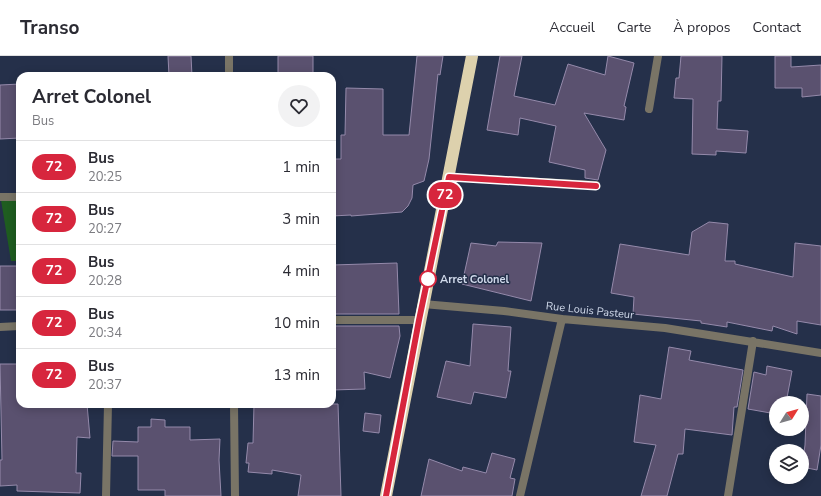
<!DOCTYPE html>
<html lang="fr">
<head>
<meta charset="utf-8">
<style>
	:root { --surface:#fff; --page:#f2f2f3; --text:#2b2b33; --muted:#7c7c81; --line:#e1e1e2 }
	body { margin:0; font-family:"Nunito Sans",sans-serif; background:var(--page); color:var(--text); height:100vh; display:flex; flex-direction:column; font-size:15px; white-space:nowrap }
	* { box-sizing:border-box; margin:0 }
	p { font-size:13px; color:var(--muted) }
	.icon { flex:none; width:22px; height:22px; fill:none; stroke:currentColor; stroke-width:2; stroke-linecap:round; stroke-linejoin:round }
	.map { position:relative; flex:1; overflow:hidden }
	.sheet { position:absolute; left:16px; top:16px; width:320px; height:336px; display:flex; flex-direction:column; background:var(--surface); border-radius:12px; box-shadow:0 2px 10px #0003 }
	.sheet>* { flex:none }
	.badge { padding:0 8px; border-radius:13px; font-size:14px; line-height:26px }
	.needle { width:26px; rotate:53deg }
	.buttons { position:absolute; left:769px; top:340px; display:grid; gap:8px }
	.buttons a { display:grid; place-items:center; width:40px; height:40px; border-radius:50%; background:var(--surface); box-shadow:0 2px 10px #0003; font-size:20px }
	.map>.badge { position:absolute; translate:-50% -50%; box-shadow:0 0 0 2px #fff }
	.round { display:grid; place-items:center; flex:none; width:42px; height:42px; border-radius:21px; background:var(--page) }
	.summary { display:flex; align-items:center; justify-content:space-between; height:68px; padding:0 16px }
	h1 { font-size:19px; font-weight:700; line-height:30px }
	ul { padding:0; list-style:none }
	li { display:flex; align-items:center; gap:12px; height:52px; padding:0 16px; border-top:1px solid var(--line) }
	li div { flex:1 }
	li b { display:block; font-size:15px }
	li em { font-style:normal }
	li .badge { min-width:44px; font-weight:700; text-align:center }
	header { display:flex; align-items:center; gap:24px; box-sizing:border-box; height:56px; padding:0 20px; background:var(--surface); border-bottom:1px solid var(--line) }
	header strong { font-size:19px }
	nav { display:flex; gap:22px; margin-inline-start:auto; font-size:14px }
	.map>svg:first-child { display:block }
	.green { fill:#1f5d20 }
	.building { fill:#5a516f; stroke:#958aab }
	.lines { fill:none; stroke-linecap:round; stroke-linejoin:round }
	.street { stroke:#797466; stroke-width:8 }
	.highway { stroke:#ddd1ad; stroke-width:12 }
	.line-casing { stroke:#fff; stroke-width:9 }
	.line { stroke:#d7263d; stroke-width:6 }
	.stop-dot { fill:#fff; stroke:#d7263d; stroke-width:2 }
	.labels { text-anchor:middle; stroke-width:3; stroke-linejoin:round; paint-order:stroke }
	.stop-label { font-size:11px; font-weight:bold; fill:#d1daeb; stroke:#25304a; text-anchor:start }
	.street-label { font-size:11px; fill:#d1daeb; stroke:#25304a }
</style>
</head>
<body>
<header>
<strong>Transo</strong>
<nav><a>Accueil</a><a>Carte</a><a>À propos</a><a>Contact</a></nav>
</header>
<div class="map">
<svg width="821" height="440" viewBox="0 0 821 440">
	<rect width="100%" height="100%" fill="#25304a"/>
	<path class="green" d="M1,144l19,1v60h-9z"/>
	<path class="building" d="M168,0h23l1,20h-23z
		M278,0h35v20h-35z
		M417,0h26l-3,19 -2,-1 -9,85 -5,22 -11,4 -1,13 -4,8 -6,6 -51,4v-1l-19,1v-57h9v-24h4l1,-47 37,1v46h26z
		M500,0h22l-8,40 41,9 13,-41 37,11 3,-19 26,7 -10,43 2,1 -2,13 -40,-7 22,37 -8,30 -13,-2v-8l-36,-8 7,-36 -36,-8 -2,17 -31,-5z
		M681,0h41l-1,45h-3l-1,28 31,2 -2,22 -30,-2v4l-24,-1 1,-55 -19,-1 2,-20h3z
		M775,0h16v11l30,-2v30l-19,2v-9h-27z
		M20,28v54l-20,1v-54z
		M709,166l19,2 -3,37h10v3l58,13 2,-34 26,3v79l-24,-4v13l-24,-8 -1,5 -45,-9v5l-26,-4v-2l-68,-7 1,-17 -23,-4 9,-49 69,11 3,-23z
		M498,186l44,1 -11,58 -69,-17 9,-41 25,3z
		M397,207l2,51h-67v-49z
		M0,210h20v44h-20z
		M473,268l38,3 -3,44h3l-5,27 -32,-6 -3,12 -34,-7 9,-36 24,5z
		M332,270h67l1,10 -10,42 -26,-6 1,17 -33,1z
		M669,291l22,4 -2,9 54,10 -6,37h-3l-2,28 -47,-6 -2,25h-5l-11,42h-26l15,-51 -22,-3 6,-47 21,4z
		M0,308h20v40h67l3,34 -13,-1 -1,36h5l-1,20 -63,-2v-6l-17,1v-26h2z
		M767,310l25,5 -6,32h-10v11l-28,-5 6,-37 12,3z
		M807,338l14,2v49l-4,25 -15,-3 3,-22z
		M254,348h84l3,92h-43l3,-21 -29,-5v4l-24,-2 1,-9h-3l2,-20h5z
		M365,357l16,2 -2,18 -16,-2z
		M151,363l14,1v7h25v13l30,-1 -1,21 2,36h-56v-6h-27v-34h-26l1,-15 25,1v-15h13z
		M492,397l23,6 -5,19 5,1 -3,17h-91l8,-37 33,12 1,-4 23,6z"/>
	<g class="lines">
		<path class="street" d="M229,0v20
			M649,53l9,-53
			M449,121l147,8
			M0,141h20
			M423,248l81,7 58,8 103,9 156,25
			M332,264h87
			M0,271l20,-1
			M234,348l1,92
			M106,440l2,-92
			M520,440l42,-177
			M728,440l25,-155"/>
		<path class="highway" d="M386,440c28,-147 58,-293 86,-440"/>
	</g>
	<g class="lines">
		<g class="line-casing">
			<path id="line" d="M386,440l33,-176 30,-143 147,9"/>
		</g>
		<use href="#line" class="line"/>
	</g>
	<circle class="stop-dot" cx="428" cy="223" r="8"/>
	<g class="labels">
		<g class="stop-label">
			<text x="440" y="227">Arret Colonel</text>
		</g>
		<g class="street-label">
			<text transform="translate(590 254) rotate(6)" y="4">Rue Louis Pasteur</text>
		</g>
	</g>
</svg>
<div class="buttons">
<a><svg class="needle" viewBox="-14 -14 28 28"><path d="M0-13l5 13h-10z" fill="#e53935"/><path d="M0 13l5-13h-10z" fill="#7c7c81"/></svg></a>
<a><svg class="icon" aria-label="layers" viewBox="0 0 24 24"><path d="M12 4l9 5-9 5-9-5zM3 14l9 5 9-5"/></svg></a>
</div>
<b class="badge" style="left:445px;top:139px;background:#d7263d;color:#fff">72</b>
<section class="sheet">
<div class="summary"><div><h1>Arret Colonel</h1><p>Bus</p></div><a class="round"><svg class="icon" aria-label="heart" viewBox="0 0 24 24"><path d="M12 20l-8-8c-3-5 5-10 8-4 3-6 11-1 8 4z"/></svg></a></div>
<ul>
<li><span class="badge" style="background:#d7263d;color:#fff">72</span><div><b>Bus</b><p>20:25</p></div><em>1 min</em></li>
<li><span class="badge" style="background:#d7263d;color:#fff">72</span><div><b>Bus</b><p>20:27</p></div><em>3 min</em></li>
<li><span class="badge" style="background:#d7263d;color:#fff">72</span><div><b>Bus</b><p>20:28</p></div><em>4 min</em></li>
<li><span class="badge" style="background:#d7263d;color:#fff">72</span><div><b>Bus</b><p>20:34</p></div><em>10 min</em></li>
<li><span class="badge" style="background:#d7263d;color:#fff">72</span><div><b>Bus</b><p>20:37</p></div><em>13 min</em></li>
</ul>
</section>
</div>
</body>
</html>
